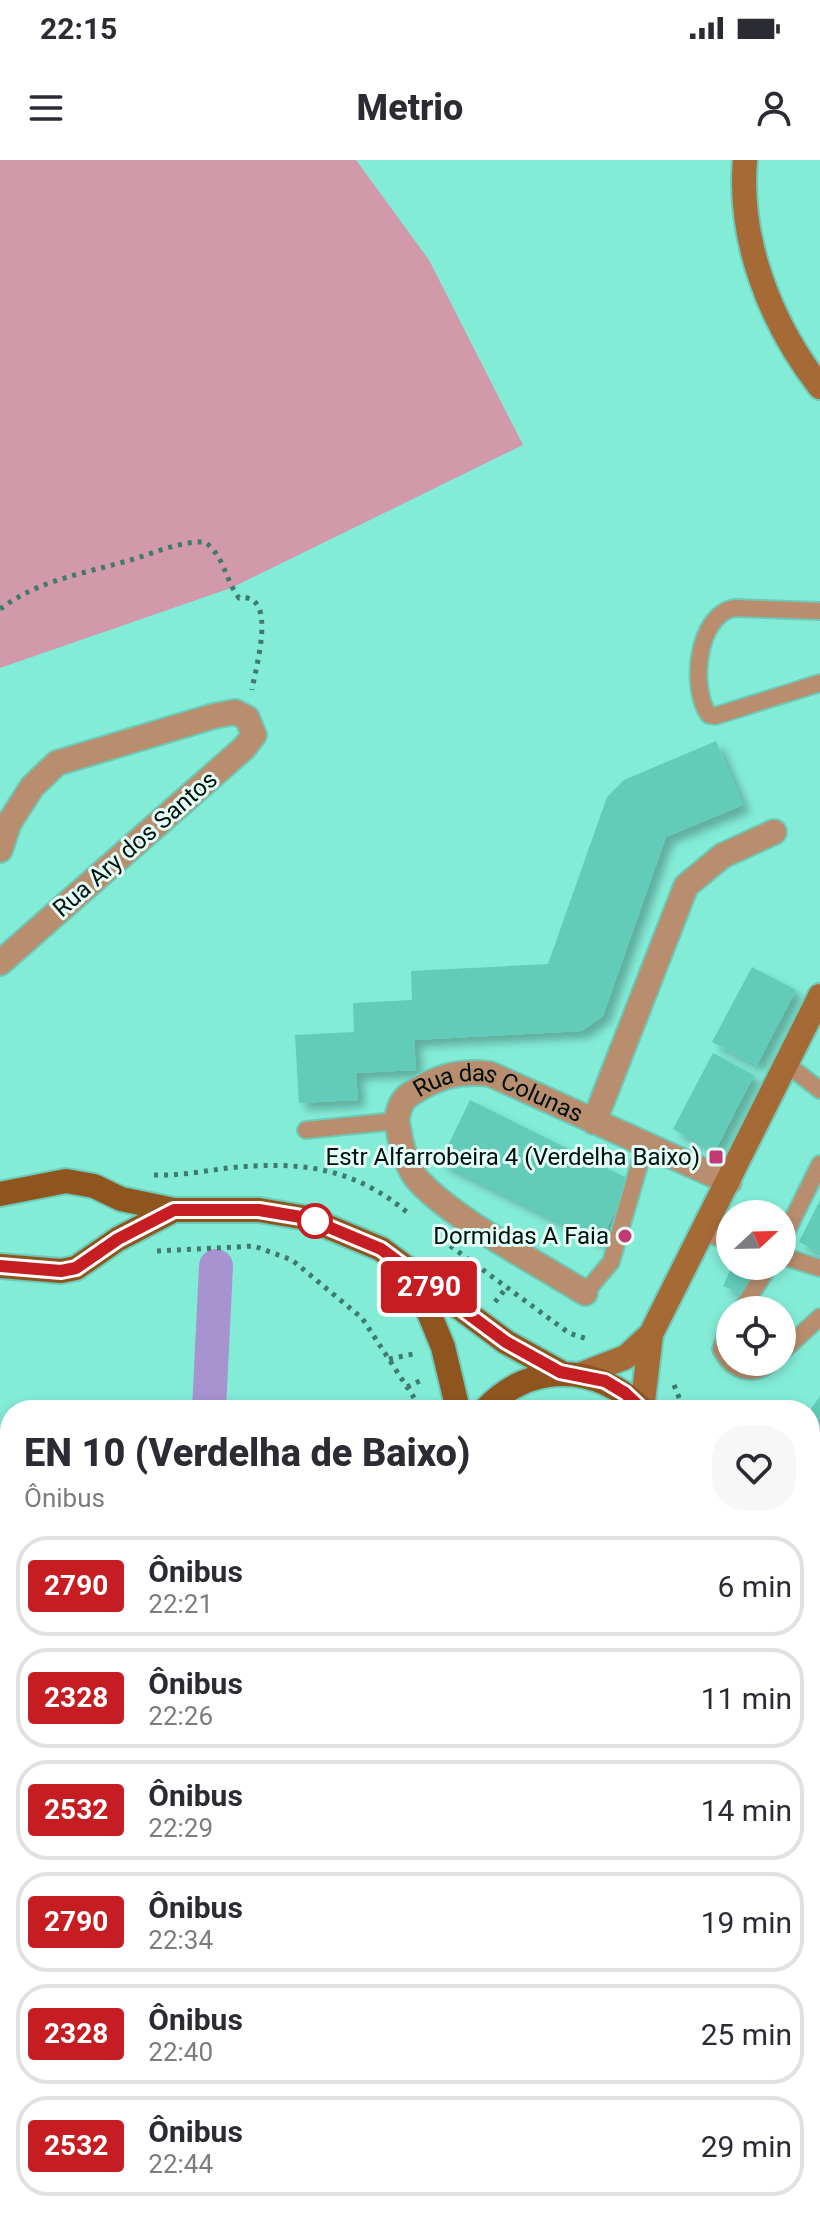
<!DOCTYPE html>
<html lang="pt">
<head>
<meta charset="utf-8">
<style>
	:root { --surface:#fff; --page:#f7f7f7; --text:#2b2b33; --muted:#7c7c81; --line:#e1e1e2 }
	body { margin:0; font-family:Roboto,sans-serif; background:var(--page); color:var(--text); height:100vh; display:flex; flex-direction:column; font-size:30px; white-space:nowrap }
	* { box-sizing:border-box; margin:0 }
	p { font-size:26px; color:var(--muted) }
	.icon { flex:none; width:44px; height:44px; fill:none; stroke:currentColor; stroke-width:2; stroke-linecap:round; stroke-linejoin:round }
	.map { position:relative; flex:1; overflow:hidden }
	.drawer { position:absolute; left:0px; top:1240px; width:820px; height:824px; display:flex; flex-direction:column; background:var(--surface); border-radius:32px 32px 0 0; box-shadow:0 4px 12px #0003 }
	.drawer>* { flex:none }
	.badge { padding:0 16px; border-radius:6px; font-size:28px; line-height:52px }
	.needle { width:52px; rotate:68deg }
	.tools { position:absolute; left:716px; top:1040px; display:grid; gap:16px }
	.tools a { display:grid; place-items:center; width:80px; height:80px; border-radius:50%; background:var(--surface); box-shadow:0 4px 12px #0003; font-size:40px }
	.map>.badge { position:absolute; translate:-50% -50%; box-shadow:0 0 0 4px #fff }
	.round { display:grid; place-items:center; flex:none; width:84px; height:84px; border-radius:32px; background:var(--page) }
	.headline { display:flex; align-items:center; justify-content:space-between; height:136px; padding:0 24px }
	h1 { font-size:38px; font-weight:800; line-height:60px }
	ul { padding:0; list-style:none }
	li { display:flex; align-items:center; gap:24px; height:100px; margin:0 16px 12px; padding:0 8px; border:4px solid var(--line); border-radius:32px }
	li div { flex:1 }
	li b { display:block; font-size:30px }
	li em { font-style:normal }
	li .badge { min-width:88px; font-weight:700; text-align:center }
	.status { display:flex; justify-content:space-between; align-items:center; height:56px; padding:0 40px; background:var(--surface); direction:ltr }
	.status svg { height:22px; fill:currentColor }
	header { display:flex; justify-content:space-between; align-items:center; height:104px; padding:0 24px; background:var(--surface); font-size:36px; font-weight:800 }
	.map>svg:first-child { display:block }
	.built { fill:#6be2cb }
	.green { fill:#d299ab }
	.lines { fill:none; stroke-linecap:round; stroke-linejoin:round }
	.canal { stroke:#a793d0; stroke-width:34 }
	.building { fill:#62ccb8; filter:url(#shadow) }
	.service-casing { stroke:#6ec9b7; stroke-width:20 }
	.minor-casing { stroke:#6ec9b7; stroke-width:28 }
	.secondary-casing { stroke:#6ec9b7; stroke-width:28 }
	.primary-casing { stroke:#6ec9b7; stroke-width:28 }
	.path { stroke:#3f7a6d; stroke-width:5; stroke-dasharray:4 6; stroke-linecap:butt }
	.service { stroke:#b88e6e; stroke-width:16 }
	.minor { stroke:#b88e6e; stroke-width:24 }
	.secondary { stroke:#a66a37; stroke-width:24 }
	.primary { stroke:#8f551f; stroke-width:24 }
	.line-casing { stroke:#fff; stroke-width:18 }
	.line { stroke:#c61d23; stroke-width:12 }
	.poi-dot { fill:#c33973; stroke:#e2fef7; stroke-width:3 }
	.stop-dot { fill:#fff; stroke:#c61d23; stroke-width:4 }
	.labels { text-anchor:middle; stroke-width:6; stroke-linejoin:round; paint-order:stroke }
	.street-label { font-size:24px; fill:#00100c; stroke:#e2fef7 }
	.poi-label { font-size:24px; fill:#00100c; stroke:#e2fef7; text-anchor:end }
</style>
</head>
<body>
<div class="status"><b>22:15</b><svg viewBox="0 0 49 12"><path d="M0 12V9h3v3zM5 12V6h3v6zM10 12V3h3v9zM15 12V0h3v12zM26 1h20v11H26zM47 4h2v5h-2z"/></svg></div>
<header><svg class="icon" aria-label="menu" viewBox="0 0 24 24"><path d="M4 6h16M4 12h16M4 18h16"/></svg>Metrio<svg class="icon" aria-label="person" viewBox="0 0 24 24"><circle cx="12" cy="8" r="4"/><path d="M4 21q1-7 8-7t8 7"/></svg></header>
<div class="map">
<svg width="820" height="2064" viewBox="0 0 820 2064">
	<defs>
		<filter id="shadow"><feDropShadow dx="7" dy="7" stdDeviation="4" flood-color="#0004"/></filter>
	</defs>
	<rect width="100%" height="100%" fill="#83ecd7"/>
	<path class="built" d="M810,1531l10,5v528h-820v-213l10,-16v219h800z"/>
	<path class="green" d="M0,0h356l73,100 94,185 -292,143 -231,80z
		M810,1397l10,4v102l-10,-4z"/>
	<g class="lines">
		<path class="canal" d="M209,1250l7,-144
			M0,1805l10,-14"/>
	</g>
	<path class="building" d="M716,581l27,64 -77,32 -63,179 -21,15 -168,9 2,30 -60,3 2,27 -59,3 -4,-68 59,-3 -1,-29 59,-3 -1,-29 137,-7 59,-167 17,-17z
		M752,807l44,23 -39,75 -45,-23z
		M713,893l41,22 -39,76 -42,-22z
		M470,940l161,80 -31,62 -160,-80z
		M820,1040v53l-21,-11z
		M731,1108l21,10 -8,17 -21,-9z
		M820,1236v45l-10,-7v-24z
		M810,1286l10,7v24l-10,-7z
		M810,1871l10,10v183h-227l-9,-10h226z
		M87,2054h325l10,10h-346z"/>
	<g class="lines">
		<g class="service-casing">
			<path id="service" d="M820,451l-86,-3c-38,8 -44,82 -25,107l6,1 105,-33
				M785,903l35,27
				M306,970l90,-9
				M703,1073l27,8
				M782,1081l38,-77
				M782,1096l38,12
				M585,1133l26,-31 34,-117
				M741,1150l28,-44
				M730,1163l-9,26c10,21 32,30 50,13
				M782,1192l38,-35
				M0,1442l10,4
				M810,1821l10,11
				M0,2017l10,-14
				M497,2054l10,10"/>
		</g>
		<g class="minor-casing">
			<g id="minor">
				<path d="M0,690l9,-27 23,-36 25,-24 157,-47 21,-4 12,6 7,17 -10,13 -244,215"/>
				<path d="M594,962l92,-236 36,-30 52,-24"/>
				<path id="s1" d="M585,1133c-47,-30 -133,-74 -168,-114 -11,-14 -16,-34 -19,-52 -3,-10 2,-26 11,-32 27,-18 49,-25 81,-21l239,108"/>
			</g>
		</g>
		<g class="secondary-casing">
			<path id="secondary" d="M745,0c-7,81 26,164 75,227
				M582,1214l44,-17 25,-23
				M642,1249l9,-75 169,-338"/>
		</g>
		<g class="primary-casing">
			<path id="primary" d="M0,1034l66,-13 28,5 27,13 53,11h85l48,8 74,31 125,93 54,30
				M0,1106l61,5 15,-3 42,-29 56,-29
				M414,1116l29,71 15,63
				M485,1250c45,-49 113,-47 158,0
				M810,1383l10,4
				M810,1521l10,5"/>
		</g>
		<path class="path" d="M0,449c39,-29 82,-35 127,-48 25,-7 52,-20 78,-19 20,15 20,38 34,56 40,-6 16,71 13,92
			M154,1015c25,1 50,-4 74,-7 70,-7 124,-2 180,45
			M434,1074l135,99 21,7
			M157,1091l97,-5 38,14 70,58 60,92
			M495,1142l12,-15
			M389,1199l29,-6
			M674,1225l10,25
			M407,1227l17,-8
			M810,1477l10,6"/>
		<use href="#service" class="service"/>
		<use href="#minor" class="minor"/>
		<use href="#secondary" class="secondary"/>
		<use href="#primary" class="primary"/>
	</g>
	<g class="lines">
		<g class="line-casing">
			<path id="line" d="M0,1106l61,5 15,-3 42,-29 56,-29h85l48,8 74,31 125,93 54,30 45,9 20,12 18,17"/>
		</g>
		<use href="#line" class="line"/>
	</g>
	<g class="poi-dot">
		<rect x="708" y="989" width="16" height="16" rx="4"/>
		<circle cx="625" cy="1076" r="8"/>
	</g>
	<circle class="stop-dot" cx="315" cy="1061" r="16"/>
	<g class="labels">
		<g class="street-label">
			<text transform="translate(135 684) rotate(-41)" y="8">Rua Ary dos Santos</text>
			<text dy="8" stroke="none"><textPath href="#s1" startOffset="392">Rua das Colunas</textPath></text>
		</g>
		<g class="poi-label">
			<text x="700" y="1005">Estr Alfarrobeira 4 (Verdelha Baixo)</text>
			<text x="609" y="1084">Dormidas A Faia</text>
		</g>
	</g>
</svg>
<div class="tools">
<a><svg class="needle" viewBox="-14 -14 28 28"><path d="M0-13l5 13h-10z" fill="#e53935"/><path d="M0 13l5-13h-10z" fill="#7c7c81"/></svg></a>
<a><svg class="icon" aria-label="locate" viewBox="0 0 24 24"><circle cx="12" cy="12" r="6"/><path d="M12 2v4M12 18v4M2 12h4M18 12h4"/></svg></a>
</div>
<b class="badge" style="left:429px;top:1127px;background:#c61d23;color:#fff">2790</b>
<section class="drawer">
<div class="headline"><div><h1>EN 10 (Verdelha de Baixo)</h1><p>Ônibus</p></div><a class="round"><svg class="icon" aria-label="heart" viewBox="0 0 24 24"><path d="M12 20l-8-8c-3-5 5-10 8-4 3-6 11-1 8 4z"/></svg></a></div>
<ul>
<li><span class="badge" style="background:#c61d23;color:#fff">2790</span><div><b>Ônibus</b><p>22:21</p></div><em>6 min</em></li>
<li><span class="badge" style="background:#c61d23;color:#fff">2328</span><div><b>Ônibus</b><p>22:26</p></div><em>11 min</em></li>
<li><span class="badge" style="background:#c61d23;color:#fff">2532</span><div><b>Ônibus</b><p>22:29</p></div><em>14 min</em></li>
<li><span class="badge" style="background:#c61d23;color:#fff">2790</span><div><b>Ônibus</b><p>22:34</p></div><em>19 min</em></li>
<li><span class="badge" style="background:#c61d23;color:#fff">2328</span><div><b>Ônibus</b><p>22:40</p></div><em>25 min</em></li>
<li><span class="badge" style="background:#c61d23;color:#fff">2532</span><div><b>Ônibus</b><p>22:44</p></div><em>29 min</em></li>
</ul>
</section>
</div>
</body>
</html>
